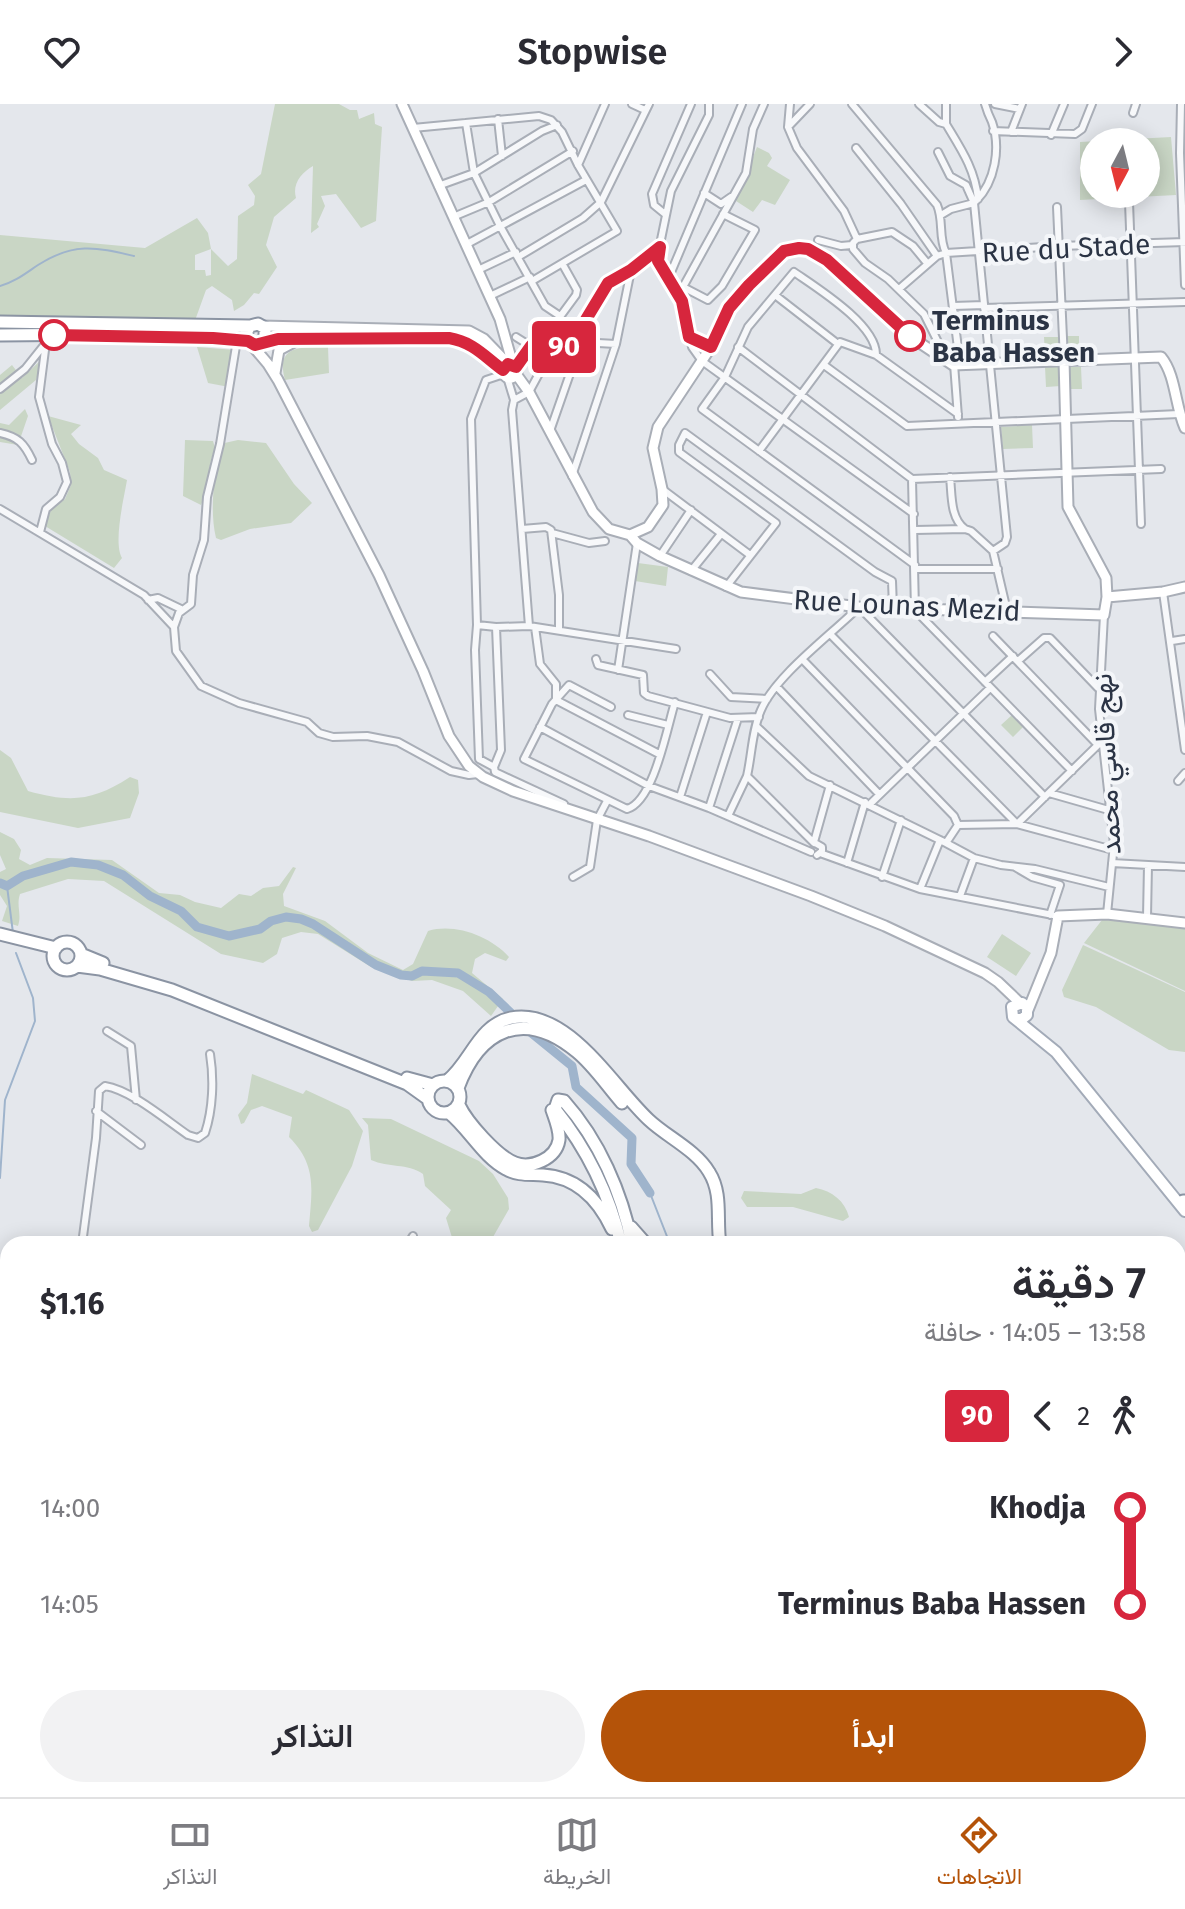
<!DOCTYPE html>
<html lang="ar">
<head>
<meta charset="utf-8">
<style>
	:root { --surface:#fff; --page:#f2f2f3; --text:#2b2b33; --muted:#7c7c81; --line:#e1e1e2; --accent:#b45309 }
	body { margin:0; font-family:"Fira Sans",Vazirmatn,sans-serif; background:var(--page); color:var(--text); direction:rtl; height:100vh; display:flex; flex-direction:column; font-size:30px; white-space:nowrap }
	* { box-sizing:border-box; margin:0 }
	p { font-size:26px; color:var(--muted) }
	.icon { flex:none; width:44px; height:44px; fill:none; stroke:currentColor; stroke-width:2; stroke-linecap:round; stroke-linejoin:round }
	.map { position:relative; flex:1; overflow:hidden; direction:ltr }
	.details { position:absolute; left:0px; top:1132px; width:1186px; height:562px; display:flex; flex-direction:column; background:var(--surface); border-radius:24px 24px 0 0; box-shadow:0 4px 20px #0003; direction:rtl }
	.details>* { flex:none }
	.badge { padding:0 16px; border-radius:6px; font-size:28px; line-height:52px }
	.needle { width:52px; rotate:187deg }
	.controls { position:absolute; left:1080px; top:24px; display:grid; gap:16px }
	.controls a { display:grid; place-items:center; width:80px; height:80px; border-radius:50%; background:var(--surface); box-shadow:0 4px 20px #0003; font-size:40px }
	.map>.badge { position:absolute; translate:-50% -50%; box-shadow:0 0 0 4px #fff }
	.legs { display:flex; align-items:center; gap:12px; height:88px; padding:0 40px; font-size:26px }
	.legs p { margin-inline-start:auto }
	.summary { display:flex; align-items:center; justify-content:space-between; height:136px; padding:0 40px }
	h1 { font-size:44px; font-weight:600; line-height:60px }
	.primary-button { display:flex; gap:16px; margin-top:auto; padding:16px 40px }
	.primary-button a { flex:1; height:92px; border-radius:48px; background:var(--accent); color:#fff; font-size:32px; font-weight:600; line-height:92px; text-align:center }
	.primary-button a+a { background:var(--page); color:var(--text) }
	ul { padding:0 40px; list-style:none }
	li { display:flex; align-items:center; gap:28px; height:96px; font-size:30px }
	li i { display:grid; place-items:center; width:12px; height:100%; margin:0 10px; background:currentColor }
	li i::after { content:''; width:20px; height:20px; margin:-10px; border:6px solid; border-radius:50%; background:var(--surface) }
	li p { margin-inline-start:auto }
	li:first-child i { background:linear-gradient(#0000 50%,currentColor 0) }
	li:last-child i { background:linear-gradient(currentColor 50%,#0000 0) }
	header { display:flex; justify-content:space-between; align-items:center; height:104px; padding:0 40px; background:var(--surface); font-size:36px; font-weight:600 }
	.menu { display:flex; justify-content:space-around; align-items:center; height:112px; border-top:2px solid var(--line); background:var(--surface); font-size:22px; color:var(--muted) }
	.menu a { display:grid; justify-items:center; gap:4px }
	.menu .active { color:var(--accent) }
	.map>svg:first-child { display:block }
	.green { fill:#c9d6c5; fill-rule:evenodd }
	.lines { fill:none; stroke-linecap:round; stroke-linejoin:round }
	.stream { stroke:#9fb4cc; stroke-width:2 }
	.river { stroke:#9fb4cc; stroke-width:9 }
	.street-casing { stroke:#a9aeb7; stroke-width:10 }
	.secondary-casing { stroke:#a9aeb7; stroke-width:13 }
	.primary-casing { stroke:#a3abb8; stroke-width:14 }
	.highway-casing { stroke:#8b94a3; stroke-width:15 }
	.street { stroke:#f7f8fa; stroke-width:6 }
	.secondary { stroke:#fff; stroke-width:9 }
	.primary { stroke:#fff; stroke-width:10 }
	.highway { stroke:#fff; stroke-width:11 }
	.line-1-casing { stroke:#fff; stroke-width:18 }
	.line-1 { stroke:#d7263d; stroke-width:12 }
	.stop-1-dot { fill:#fff; stroke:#d7263d; stroke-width:4 }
	.labels { text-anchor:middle; stroke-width:8; stroke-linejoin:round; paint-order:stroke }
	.street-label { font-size:28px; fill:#2b3445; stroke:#f4f6f9 }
	.stop-label { font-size:28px; font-weight:bold; fill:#2b3445; stroke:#f4f6f9; text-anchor:start }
</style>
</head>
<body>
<header><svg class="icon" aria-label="forward" viewBox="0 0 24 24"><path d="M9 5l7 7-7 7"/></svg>Stopwise<svg class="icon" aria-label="heart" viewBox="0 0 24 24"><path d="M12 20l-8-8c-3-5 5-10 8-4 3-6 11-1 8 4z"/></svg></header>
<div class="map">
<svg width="1185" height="1693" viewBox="0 0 1185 1693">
	<rect width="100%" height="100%" fill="#e4e7ec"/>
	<path class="green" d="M275,0h64l11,6h7l2,9 15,-6 1,11 7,3 -6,94 -15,7 -25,-34 -15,2 4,10 -8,18 2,3 -8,6 2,-67c-12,7 -21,18 -17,32l-22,19 -8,28 11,22 -18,27 -5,-1 -10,12 -10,6 -2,-11 -20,-14 -6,4 -13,36 -193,-6v-85l145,13 52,-30 11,15 3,16 17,17 9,-7 1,-43 16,-11 1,-9 -7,-11 13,-11zM211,145v26l-5,1 -1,-6h-10v-15z
		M1171,33l5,58 -96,5v-58zM1094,38h52v52h-52z
		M757,43l12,6 3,5 -5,8 23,14 -15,25 -13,-5 -9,12 -17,-11z
		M1065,232h14v20l-13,-1z
		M1044,233h15l1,20h-15z
		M197,243l39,3 -7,37 -21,-4z
		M328,243l1,26 -44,7c-10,-36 17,-33 43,-33z
		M43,254l-7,22 -36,30v-35l12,-10 10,13z
		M1045,263h15l1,19 -15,1z
		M1066,263h15l1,22h-15z
		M25,305l3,7 -10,29 -18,-3v-19l9,2z
		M48,312l33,9 -10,9 8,10 19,14 6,12 23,10c-3,18 -14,63 -5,78l-8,10 -69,-42 6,-16 14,-11 6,-14 -1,-13z
		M1032,321l1,23 -30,1 -2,-22z
		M185,336l28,1 2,7c-8,19 -6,39 -14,57l-18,-9z
		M238,336l28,3 28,41 18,19 -21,20 -41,6 -29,11 -5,-2c-7,-30 -1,-63 4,-94z
		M638,459l30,4 -2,19 -31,-5z
		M1012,611l11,12 -10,10 -12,-12z
		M0,646l11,8 17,33c43,12 65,10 102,-14l8,3 1,13 -9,25 -52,10 -78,-16z
		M0,728l14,7 7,11 -2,9 11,6 17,-7 65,2 47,33 21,2 15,7 26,6 18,-14 12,2 12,-8 16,-2 14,-19 3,1 -13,26 1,12 41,15 43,32 35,17 10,-6 15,-33c27,-8 62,5 81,26l-3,4 -21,-8 -10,6 -3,14 31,26 -12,17 -28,-25 -31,-11 -20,1 -41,-14 -53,-33 -17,-2 -19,6 -5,16 -14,9 -42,-9 -117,-73 -36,-2 -48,15c-4,12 2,20 -2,32l-16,-5 5,-15 -7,-11v-23l6,-3 -6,-14z
		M1102,816h31l52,8v63l-101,-48z
		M1002,830l29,19 -15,23 -29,-19z
		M1083,841l102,47v60l-16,-2 -73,-43 -32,-10 -2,-7z
		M252,970l51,20 3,-4 43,20 14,21 -11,35 -34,64 -6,2 -3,-6c3,-37 8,-61 -20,-89l3,-20 -30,-11 -11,4 -7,13 -3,1 -3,-9 9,-12z
		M362,1014l29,1 88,42 14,13 15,24 1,11 -20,35h-35l-8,-26 5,-8 -26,-24 -2,-12c-16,-11 -34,-6 -52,-14l-3,-35z
		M816,1084c16,3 29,13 33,29l-6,4 -50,-14h-46l-6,-9 3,-7 57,3z
		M1178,1660l7,1v32h-914l18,-7h889z"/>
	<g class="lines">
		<path class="stream" d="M0,182c15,-4 26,-13 38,-21 36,-23 57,-18 96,-9
			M7,782l6,47
			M0,1074l5,-78 30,-79 -2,-23 -17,-45
			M650,1089l18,46
			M587,1686v7"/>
		<path class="river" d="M0,779l7,3 16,-10 48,-14 27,3 25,10 27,21 31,15 16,16 32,9 31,-7 11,-8 15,-4 15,2 12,5 63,41 25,10 11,1 10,-5 36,2 31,19 22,21
			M529,927l43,35 4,21 56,51 -1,26 19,29"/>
		<g class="street-casing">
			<path id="street" d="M632,0l13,6
				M709,0v11l-38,76 -13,63v7l24,40 10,46 10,14 212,153
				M790,0l-2,23 9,21 47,63 13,28 -4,4v6l12,14 23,16 36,35 23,46
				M852,0l85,101c7,16 1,32 9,48l14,111
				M919,0l20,18 7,2c15,25 29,45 32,75
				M946,0v20
				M995,0l25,5
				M1181,0l-1,49 5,132
				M1133,9l3,-9
				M498,15l4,37
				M466,19l8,50 26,53 45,80 15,10
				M788,23l22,-23
				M413,24l126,-12 12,4 11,12 16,33 39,66 -85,50
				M993,27l82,3 7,-5 10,-25
				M1011,28l11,-28
				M1051,31l13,-31
				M856,44l45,56 36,52
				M938,48l12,24 16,9 8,18 33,334 -2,6 -12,8 14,60
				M578,61l27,-61
				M438,82l36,-13 68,-42 15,-6
				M704,89l17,11 10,-7
				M976,97c19,-19 25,-53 16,-79 -3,-6 -5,-11 -7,-18
				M1129,98l12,322
				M1057,103l7,153
				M665,110l-11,-9 -2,-11 39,-90
				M941,111l10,-6 23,-6
				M453,113l36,-15 84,-51
				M857,135l35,-7 21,14 14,17
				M818,136l23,6 11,-1
				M467,140l119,-64
				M518,153l65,-39 18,-16 48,-98
				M478,166l38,-18
				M669,173l73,-173
				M683,183l25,13 14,-14 33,-56 -32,-16
				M676,185l7,-2 63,-114 7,-44 11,-25
				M899,185l38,-33 9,-3 113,-7 126,-4
				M775,191l63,49
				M490,192l40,-19
				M953,202l31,-1
				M984,204l201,-6
				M551,225l25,-34 1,-5 -14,-25
				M516,233l32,20
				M689,233l22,10
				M580,238l36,2
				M738,243l174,132 249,-10
				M876,251c1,-30 -59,-67 -82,-83l-46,55 -23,50 -23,32 213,156
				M954,260l4,53
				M824,261l83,61 272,-12
				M516,263l15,-21
				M504,270l-18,6 -15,39 6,206 19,2 5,123 -7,17 1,5 69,32
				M507,273l7,23 -2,10 17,216
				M0,285l25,-20 20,-25
				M514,296l15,-8 19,-35 25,-16 35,-58 23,-13
				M550,327l31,-89
				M0,329c18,4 24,10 32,27
				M759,347l81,-109 36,13 82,59
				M572,372l44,-132 15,-74 29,-23
				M950,373c2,18 0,41 15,52
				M912,375l3,131 157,161
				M662,385l88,66
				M0,405l144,86 30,32 2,24 25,35 38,17 68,19 12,11 14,4 34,-1 31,6 53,29 18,4 9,-1
				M522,425l24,-2 5,3 8,65v35
				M915,426l50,-1 6,2 22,20
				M40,428l6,-23 14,-12 7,-15 -5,-19 -10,-19 -13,-47 7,-55
				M552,429l37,10 16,-2
				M660,452l31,-46
				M916,465h82
				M691,467l30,-37
				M726,483l50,-64 -97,-71v-7l6,-12 190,139 17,9 1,27
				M1163,488l22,158
				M148,496l10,-2 25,12
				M1104,511l-5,94 15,135 -7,70
				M477,521l-2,25 4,109 15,8
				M174,523l5,-14 12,-9 2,-29 11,-35 3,-43 13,-53 17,-104
				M496,523l33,-1 147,23
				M535,523l5,37 16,20v16
				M831,531l186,189 96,26
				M993,532l105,109
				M1172,537l13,-2
				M596,555l2,6 45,10 1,18 4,3 82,22 29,-1
				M1018,557l26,-23h6l48,50
				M618,566l19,-127
				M710,570l21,23 36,2
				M985,578l28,-26
				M777,583l102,107
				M556,596l103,54
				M611,603l-42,-22 -17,19 -28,55 103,50c27,-8 40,-81 48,-107
				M628,611l40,10
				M756,622l53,50 137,67 12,-18 -4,-9 -152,-157
				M540,623l109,59 60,22 102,44
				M1178,677l7,-8
				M1049,689l63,18
				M680,693l27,-85
				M869,701l121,-117
				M709,704l29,-90
				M728,712l19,-40
				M958,721l59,-1 86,-84
				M814,738l16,-57
				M814,739l-67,-67c5,-22 5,-46 14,-66 15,-35 71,-76 98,-103l186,190
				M815,739l7,4v4l-5,4
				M946,739l28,15 27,7 34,4 74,18
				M820,749l100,36 138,27
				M847,759l18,-61
				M1112,759l73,4
				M1015,763l17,10 28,8
				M573,773l17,-10 7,-47 10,-19
				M882,773l19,-57
				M920,785l20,-49
				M960,792l14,-38
				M1050,811l10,-30
				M1147,813l1,-52
				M107,927l24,15 5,54
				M96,1007l45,34
				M82,1140l14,-106 3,-47 6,-5c26,4 61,34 83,49l10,3 7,-5c8,-24 9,-54 5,-79
				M408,1140l5,-8
				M0,1269l8,-3
				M0,1307l8,-3
				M0,1320l8,-3
				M0,1349l8,-3
				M1178,1374l7,2
				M0,1432l8,6
				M0,1562l8,10
				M0,1599l4,12 -4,20
				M1,1601l7,-18
				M0,1658l8,6
				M112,1686l16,7
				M2,1693l6,-15
				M485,1693l2,-7"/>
		</g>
		<g class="secondary-casing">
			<path id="secondary" d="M402,0l98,215 13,46
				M262,222l207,5 15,8 24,25
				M265,236l184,-2c24,4 35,18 54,32
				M251,240l17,20 10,16 101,195 44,96 26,65 20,30 14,11 30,14 136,45 162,60 74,30 100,47 13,9 22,21
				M503 267a7 7 0 1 1 14 0a7 7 0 1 1-14 0Z
				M275,269l4,-23 15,-8
				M516,270l13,18 64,120 16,17 21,6 18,-8 15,-22 -1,-16 -9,-41 5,-21 53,-80 18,-39 48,-51 13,-8h18l19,11 87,79 39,26 208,-8c15,18 14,49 24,71
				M630,431l7,8 23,13 81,36 118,15 245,8 3,-18 -1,-19 -38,-71 -4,-147
				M1107,493l56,-5 22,-5
				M1028,906l23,-57 7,-37 49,-2 78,9
				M84,1693l4,-7"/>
		</g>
		<g class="primary-casing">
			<path id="primary" d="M1016,915h6l5,-4v-8l-5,-4 -10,4 1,10 43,35 129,159"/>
		</g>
		<g class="highway-casing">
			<path id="highway" d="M0,218l250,4
				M0,231l107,-1 141,7 7,4 10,-5v-12l-7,-4 -8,2 -4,7 2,8
				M0,830l56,14
				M53 852a14 14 0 1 1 28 0a14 14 0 1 1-28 0Z
				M81,850l22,9
				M77,862l23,3 72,21 235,94 21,15
				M407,974l26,7
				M428 993a16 16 0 1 1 32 0a16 16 0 1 1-32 0Z
				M447,977c24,-19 31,-56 64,-63 57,-11 103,70 138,102 18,17 47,30 60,52 14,22 7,48 11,72
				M458,984c22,-59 66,-80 119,-36 17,14 30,34 45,51
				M459,1001c8,17 38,51 56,58 16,6 41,-4 44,-23 1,-10 -4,-21 -7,-30
				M449,1009c20,16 34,44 57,56 12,7 24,5 37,6 34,2 55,24 69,54
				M1183,1097h2
				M631,1123l15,17
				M621,1140c-12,-51 -33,-94 -66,-135l3,-9 6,1c35,39 58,92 68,143
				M1178,1289l7,-1
				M457,1693l2,-7
				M469,1693l1,-7"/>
		</g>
		<use href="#street" class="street"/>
		<use href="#secondary" class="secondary"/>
		<use href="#primary" class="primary"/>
		<use href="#highway" class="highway"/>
	</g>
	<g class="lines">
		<g class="line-1-casing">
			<path id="line-1" d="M54,231l159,3 35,3 7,4 23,-6 171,-1c24,4 35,18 54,32l5,-6 8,3 15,-21 17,11 25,-16 35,-58 23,-13 29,-23 -2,14 24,40 7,36 22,10 18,-39 20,-23 35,-34 15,-3 9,1 19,11 83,76"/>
		</g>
		<use href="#line-1" class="line-1"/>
	</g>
	<g class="stop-1-dot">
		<circle cx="54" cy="231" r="14"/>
		<circle cx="910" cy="232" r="14"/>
	</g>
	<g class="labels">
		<g class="street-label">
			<text transform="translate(1066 144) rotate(-3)" y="10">Rue du Stade</text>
			<text transform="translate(907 501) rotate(3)" y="10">Rue Lounas Mezid</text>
			<text transform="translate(1106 660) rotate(-93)" y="10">نهج قاسي محمد</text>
		</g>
		<g class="stop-label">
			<text x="932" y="226">Terminus<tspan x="932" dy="32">Baba Hassen</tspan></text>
		</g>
	</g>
</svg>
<div class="controls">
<a><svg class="needle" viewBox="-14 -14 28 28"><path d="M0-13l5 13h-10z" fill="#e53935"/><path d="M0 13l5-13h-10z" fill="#7c7c81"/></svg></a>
</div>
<b class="badge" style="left:564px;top:243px;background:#d7263d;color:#fff">90</b>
<section class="details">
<div class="summary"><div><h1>7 دقيقة</h1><p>13:58 – 14:05 · حافلة</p></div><b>$1.16</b></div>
<div class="legs"><svg class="icon" aria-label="walk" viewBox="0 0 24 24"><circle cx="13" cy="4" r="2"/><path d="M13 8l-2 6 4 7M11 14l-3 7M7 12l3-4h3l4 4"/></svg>2<svg class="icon" aria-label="back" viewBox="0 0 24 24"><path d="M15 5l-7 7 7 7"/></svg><b class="badge" style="background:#d7263d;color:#fff">90</b></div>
<ul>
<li><i style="color:#d7263d"></i><b>Khodja</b><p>14:00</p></li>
<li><i style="color:#d7263d"></i><b>Terminus Baba Hassen</b><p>14:05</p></li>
</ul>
<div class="primary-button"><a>ابدأ</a><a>التذاكر</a></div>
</section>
</div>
<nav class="menu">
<a class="active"><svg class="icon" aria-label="directions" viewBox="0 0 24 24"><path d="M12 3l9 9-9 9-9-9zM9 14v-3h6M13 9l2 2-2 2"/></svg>الاتجاهات</a>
<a><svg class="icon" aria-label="map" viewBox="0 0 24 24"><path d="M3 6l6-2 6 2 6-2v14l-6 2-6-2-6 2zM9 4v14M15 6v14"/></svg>الخريطة</a>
<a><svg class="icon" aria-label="tickets" viewBox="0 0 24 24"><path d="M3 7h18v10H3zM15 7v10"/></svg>التذاكر</a>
</nav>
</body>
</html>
